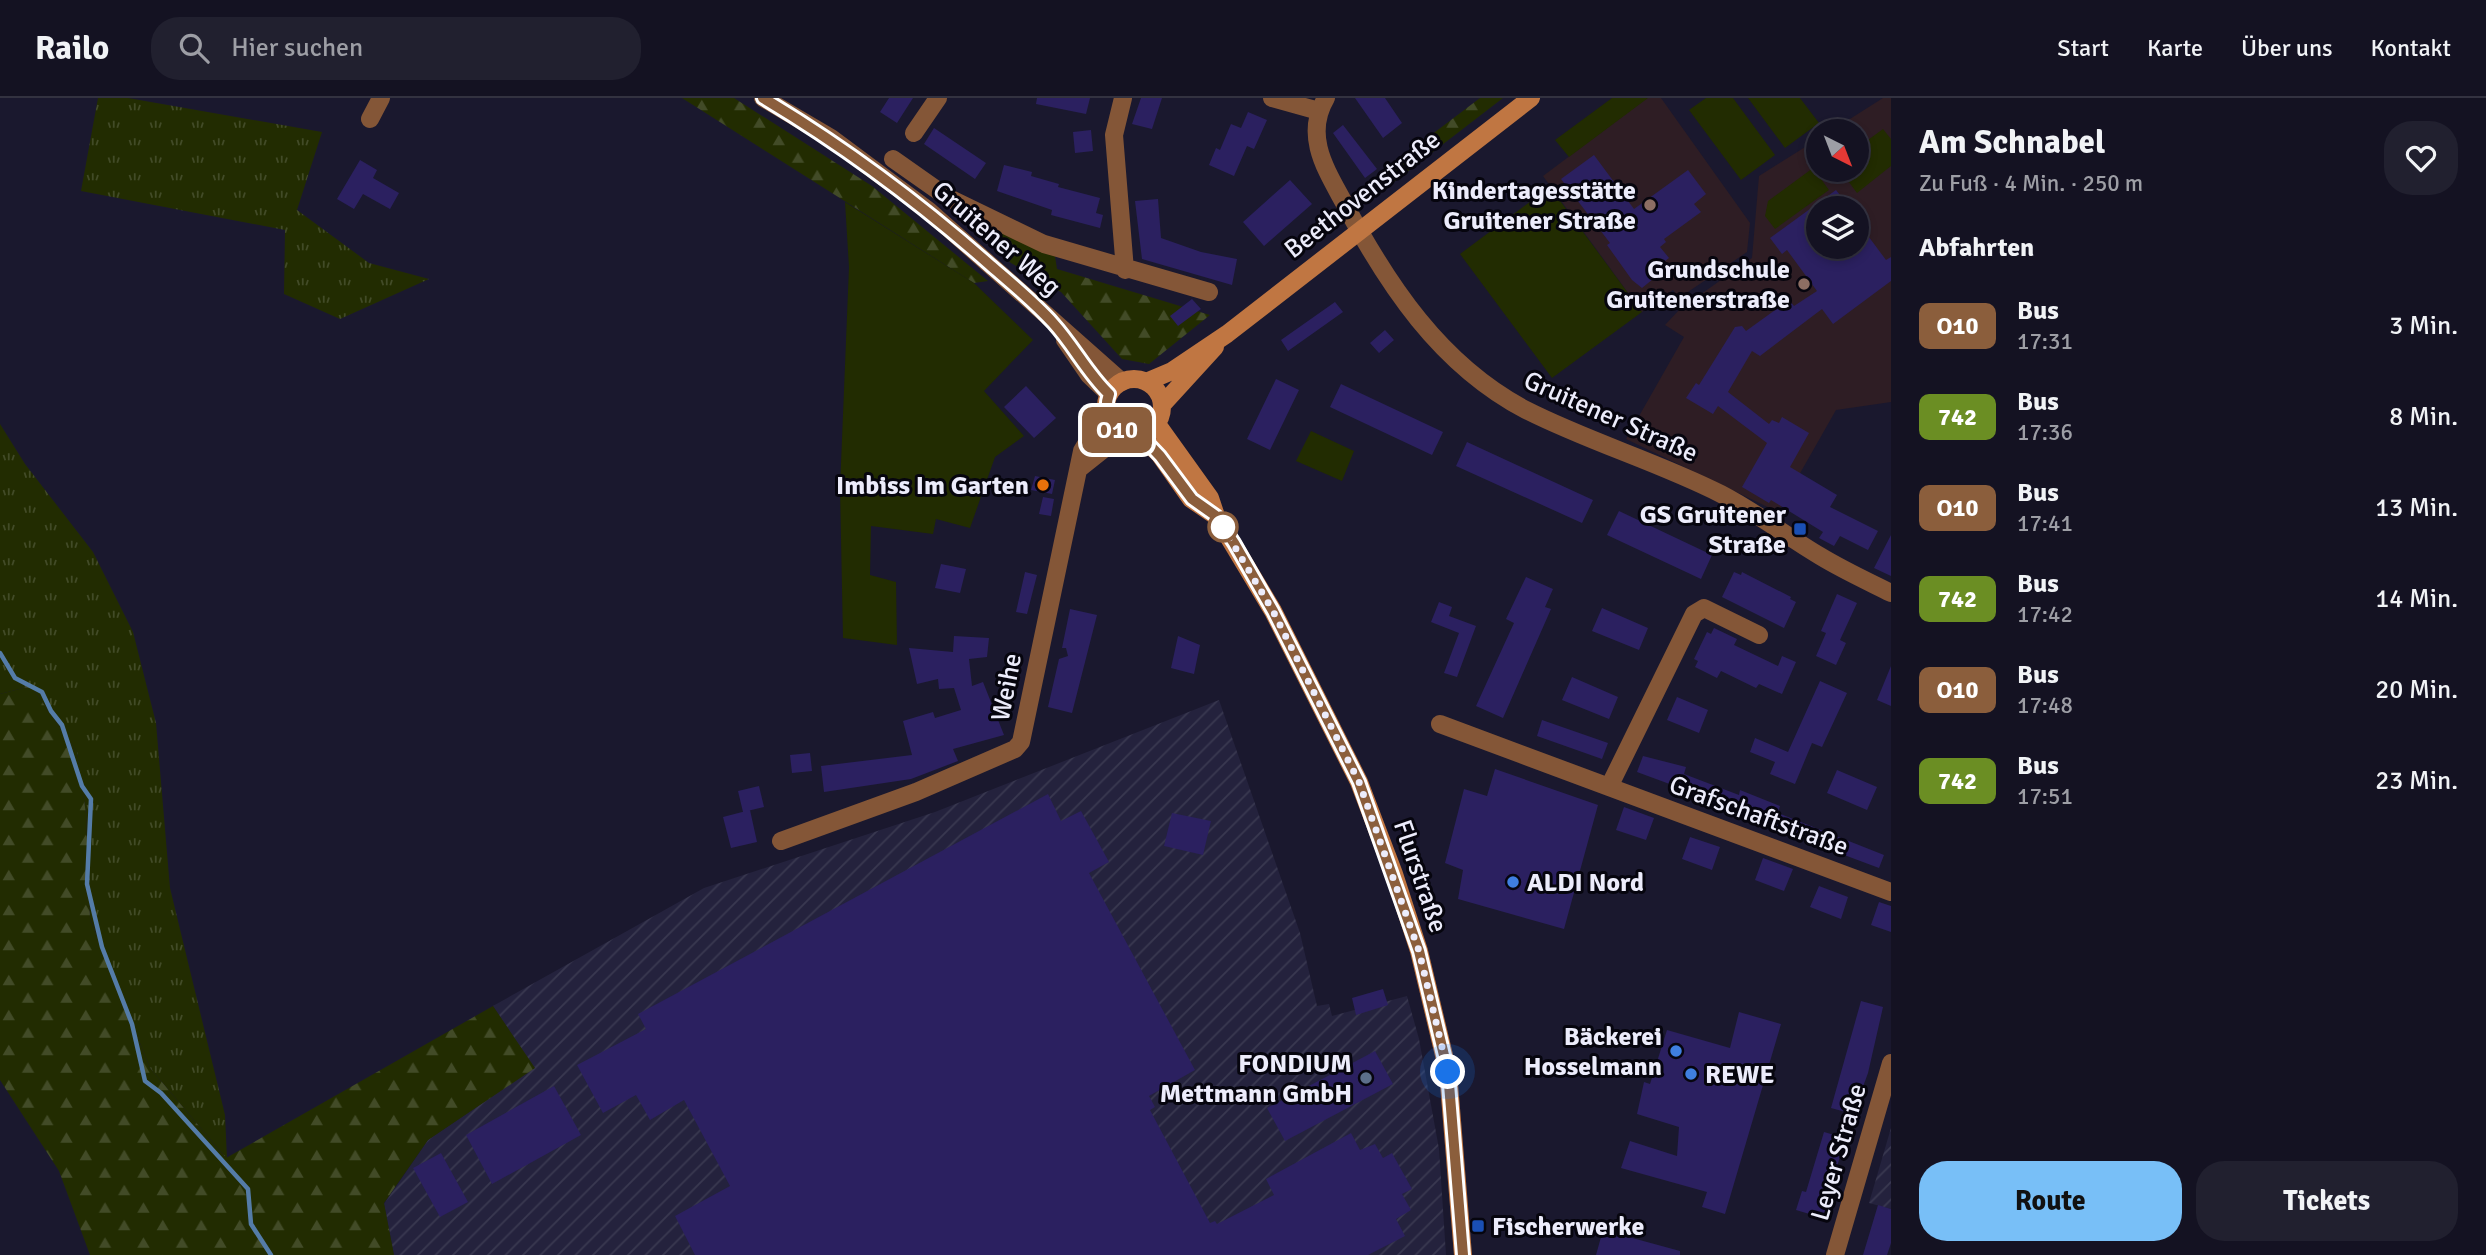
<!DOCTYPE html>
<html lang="de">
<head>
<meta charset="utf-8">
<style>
	:root { --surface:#141222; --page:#21202f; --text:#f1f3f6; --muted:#9d9ea5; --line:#333240; --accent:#78bff7 }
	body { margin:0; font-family:Signika,sans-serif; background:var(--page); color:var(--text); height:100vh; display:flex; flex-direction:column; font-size:26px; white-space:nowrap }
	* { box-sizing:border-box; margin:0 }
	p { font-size:23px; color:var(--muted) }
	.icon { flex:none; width:38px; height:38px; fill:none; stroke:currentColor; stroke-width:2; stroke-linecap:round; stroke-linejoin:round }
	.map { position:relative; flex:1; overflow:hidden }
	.panel { display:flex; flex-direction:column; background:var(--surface); width:595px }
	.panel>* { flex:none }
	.badge { padding:0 14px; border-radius:10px; font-size:24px; line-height:46px }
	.needle { width:46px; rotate:138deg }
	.fabs { position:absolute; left:1806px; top:21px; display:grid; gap:14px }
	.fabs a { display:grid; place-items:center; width:63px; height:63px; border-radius:50%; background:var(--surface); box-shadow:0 4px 10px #0003,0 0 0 2px var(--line); font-size:35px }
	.you { position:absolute; width:35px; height:35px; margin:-18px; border:5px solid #fff; border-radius:50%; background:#1a73e8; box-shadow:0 0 0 10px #1a73e833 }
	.map>.badge { position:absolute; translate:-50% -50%; box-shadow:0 0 0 4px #fff }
	h2 { padding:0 28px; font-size:26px; line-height:63px }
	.round { display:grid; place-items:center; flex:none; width:74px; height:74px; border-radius:28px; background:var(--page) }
	.head { display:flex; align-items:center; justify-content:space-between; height:119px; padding:0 28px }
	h1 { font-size:33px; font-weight:700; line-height:52px }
	.primary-button { display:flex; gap:14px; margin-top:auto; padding:14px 28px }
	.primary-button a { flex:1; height:80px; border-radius:28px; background:var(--accent); color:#111; font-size:28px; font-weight:700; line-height:80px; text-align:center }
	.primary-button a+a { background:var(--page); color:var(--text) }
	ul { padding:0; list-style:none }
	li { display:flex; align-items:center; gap:21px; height:91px; padding:0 28px }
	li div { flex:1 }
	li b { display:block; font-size:26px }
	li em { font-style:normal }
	li .badge { min-width:77px; font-weight:700; text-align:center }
	header { display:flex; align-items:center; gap:42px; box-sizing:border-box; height:98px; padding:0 35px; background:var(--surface); border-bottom:2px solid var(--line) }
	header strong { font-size:33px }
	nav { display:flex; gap:38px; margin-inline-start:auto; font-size:24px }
	.search { width:490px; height:63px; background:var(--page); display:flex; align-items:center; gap:18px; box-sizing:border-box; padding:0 24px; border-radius:28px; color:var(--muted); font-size:26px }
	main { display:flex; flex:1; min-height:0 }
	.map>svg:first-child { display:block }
	.industrial { fill:url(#industrial-furrows) }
	.education { fill:#2e1d24; fill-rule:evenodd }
	.grass { fill:url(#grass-tufts) }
	.forest { fill:url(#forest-firs) }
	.green { fill:#222c01 }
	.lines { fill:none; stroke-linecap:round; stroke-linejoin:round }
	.stream { stroke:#547ca8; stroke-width:4.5 }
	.building { fill:#2b2060 }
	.minor { stroke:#845637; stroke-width:18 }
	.tertiary { stroke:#845637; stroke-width:18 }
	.secondary { stroke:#c07642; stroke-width:18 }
	.line-casing { stroke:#fff; stroke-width:16 }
	.line { stroke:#8b5e3c; stroke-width:10 }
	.walk { stroke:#ececfb; stroke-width:7; stroke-dasharray:0 12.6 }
	.education-dot { fill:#8d6e63; stroke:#06050e; stroke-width:2.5 }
	.food-dot { fill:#e8710a; stroke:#06050e; stroke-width:2.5 }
	.stop-dot { fill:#fff; stroke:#8b5e3c; stroke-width:3.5 }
	.transit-dot { fill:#1a4fb4; stroke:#06050e; stroke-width:2.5 }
	.shop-dot { fill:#3f7fe0; stroke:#06050e; stroke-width:2.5 }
	.service-dot { fill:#5c6f8a; stroke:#06050e; stroke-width:2.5 }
	.labels { text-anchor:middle; stroke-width:6; stroke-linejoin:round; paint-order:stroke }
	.poi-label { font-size:26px; font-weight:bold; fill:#ececfb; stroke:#06050e; text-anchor:end }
	.street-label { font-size:26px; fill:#ececfb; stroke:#06050e }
</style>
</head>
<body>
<header>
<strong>Railo</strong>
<div class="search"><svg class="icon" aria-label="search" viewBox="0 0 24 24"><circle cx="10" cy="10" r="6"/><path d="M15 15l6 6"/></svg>Hier suchen</div>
<nav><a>Start</a><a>Karte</a><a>Über uns</a><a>Kontakt</a></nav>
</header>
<main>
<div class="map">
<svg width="1891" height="1157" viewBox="0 0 1891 1157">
	<defs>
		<pattern id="industrial-furrows" width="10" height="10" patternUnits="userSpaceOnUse" patternTransform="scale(1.75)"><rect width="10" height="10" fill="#24223d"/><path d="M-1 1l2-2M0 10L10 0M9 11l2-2" fill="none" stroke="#393850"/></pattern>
		<pattern id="grass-tufts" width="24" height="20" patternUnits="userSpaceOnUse" patternTransform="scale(1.75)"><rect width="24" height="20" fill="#222c01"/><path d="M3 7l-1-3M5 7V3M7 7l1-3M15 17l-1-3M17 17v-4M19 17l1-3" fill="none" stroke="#424b27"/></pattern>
		<pattern id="forest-firs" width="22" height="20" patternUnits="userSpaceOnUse" patternTransform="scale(1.75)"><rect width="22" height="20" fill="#222c01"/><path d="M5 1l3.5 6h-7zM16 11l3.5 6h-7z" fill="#424b27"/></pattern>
	</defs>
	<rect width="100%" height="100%" fill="#1a182e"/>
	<path class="industrial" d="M1219,602l81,233 17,73 12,-2 3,12 75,-20 12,43 20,110 7,106h-1052l-10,-51 44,-64 106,-72 -41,-62 211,-118 231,-76z
		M1891,1030v81l-22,-6z"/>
	<path class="education" d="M1647,0h14l89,125 -3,29 -68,46 -6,-8 -31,22 -99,-136z
		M1883,0h8v304l-55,8 -58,102 -152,-73 58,-102 -19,-12 15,-16 72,-51 7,-82 59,-37v31h39v-39h-26zM1818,110h39v39h-39z"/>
	<path class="grass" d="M98,0h30l194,34 -25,78 72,53 60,16 -89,40 -56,-25 1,-64 -204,-39z
		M0,326l25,40 68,88 40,80 23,91 14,165 55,227 2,44 -77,-91 -60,-150 -4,-104 -9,-62 -46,-66 -31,8z"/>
	<path class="forest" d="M682,0h52l138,88 116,95 -14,2z
		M1480,0h23l-126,97 -8,-13z
		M967,118l88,40 2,13 153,46 -61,49 -27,-5 -61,-67 -50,-29 -48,-42z
		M31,588l46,66 9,62 4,105 60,149 76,90 267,-152 42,62 -107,72 -44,63 10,52h-304l-31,-84 -59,-91v-386z"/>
	<path class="green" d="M1612,0h36l-79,59 -14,-17z
		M1706,0h27l42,57 -34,25 -52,-70z
		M1748,0h52l19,25 -34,25z
		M1883,31l8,10v27l-34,27 -17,-23h17v-22z
		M1813,70l16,22 -54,39 -10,-13 3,-15z
		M1550,89l92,125 -90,66 -92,-124z
		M845,104l129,81 59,57 -49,51 40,45 -29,21 -25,71 -34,-9 -3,15 -62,-8 -1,49 26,7 1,63 -54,-7 -3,-150 9,-221z
		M1311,333l43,20 -12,30 -46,-20z"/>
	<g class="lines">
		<path class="stream" d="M0,555l15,25 27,14 9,19 11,14 20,61 9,13 -4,85 15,63 30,77 13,57 16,12 87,96 3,35 20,31"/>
	</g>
	<path class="building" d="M889,0h24l-16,25 -17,-11z
		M1037,0h53l-4,16 -50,-10z
		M1141,0h21l-10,31 -20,-5z
		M1355,0h30l17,25 -19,15z
		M1248,14l19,8 -13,29 -7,-3 -13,30 -25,-11 7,-17 4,2 11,-26 10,4z
		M1343,27l34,44 -12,9 -32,-45z
		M934,30l52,35 -11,16 -51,-35z
		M1091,32l2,21 -18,2 -2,-21z
		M1594,57l40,54 54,-39 18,24 -12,10 7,8 -37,27 2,3 -6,5 9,11 -21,16 5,5 -11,9 -10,-8 -25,-35 3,-2 -49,-64z
		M360,62l17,10 -4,8 26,15 -9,16 -27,-15 -9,15 -17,-10z
		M1004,67l28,7 -1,4 28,8 -1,3 42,11 -4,15 7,2 -3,13 -49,-13 1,-5 -55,-19z
		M1290,82l22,24 -48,42 -21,-24z
		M1836,92l14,18h-32v39h39v-26l29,39 5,-3v24l-58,43 -11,-15 -62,47 -8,-5 -24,41 41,32 3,-4 7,3 3,-6 27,16 -19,34 47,28 -7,12 48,24 -10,19 -28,-14 -6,10 -15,-8 4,-6 -52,-32 -2,3 -27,-16 25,-44 -49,-37 -5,8 -27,-16 10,-15 3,2 36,-58 7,-1 4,5 43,-31 5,6 23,-15 -30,-41 -5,4 -12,-16z
		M1158,101l3,39 40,14 36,7 -5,26 -90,-26 -7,-58z
		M1192,201l9,10 -23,17 -8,-10z
		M1335,204l8,10 -55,39 -7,-11z
		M1385,232l9,10 -15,13 -9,-10z
		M1276,281l23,11 -29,60 -23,-11z
		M1341,286l102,48 -11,23 -102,-48z
		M1026,288l30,32 -22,20 -30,-31z
		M1467,344l126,58 -11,23 -126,-57z
		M1035,378l20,4 -3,14 -21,-4z
		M1043,399l11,2 -3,17 -12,-2z
		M1619,413l93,44 -11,24 -94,-44z
		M1891,437v41l-17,-8z
		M941,466l25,5 -6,24 -25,-5z
		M1025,474l12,3 -10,39 -11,-2z
		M1734,474l7,3 1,-3 49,25 -1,2 6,3 -12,26 -62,-31z
		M1526,479l27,12 -8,18 6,2 -48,109 -27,-12 38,-83 -8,-4z
		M1837,496l20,9 -17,37 6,3 -10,22 -20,-9 10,-23 -5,-2z
		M1439,504l13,5 -3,9 27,10 -19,51 -13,-4 15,-40 -28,-11z
		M1602,510l46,20 -9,22 -47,-19z
		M1070,511l27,6 -25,98 -24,-6 11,-48 9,-3 -2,-8h-4z
		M1714,530l23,11 -3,6 44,21 4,-10 14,6 -14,32 -23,-10 -3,4 -35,-17 -4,7 -22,-11 3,-6 -4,-2 13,-27 4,2z
		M954,538l35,2 -2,19 -18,2 3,27 11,-4 21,53 -51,14 5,12 -47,18 -87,13 -3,-26 91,-11 -9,-34 30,-9 2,6 26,-8 -7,-22 -15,1 -1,-10 -21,5 -8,-36 44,4z
		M1178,538l22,9 -6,29 -23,-6z
		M1891,568v40l-14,-6z
		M1572,579l46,20 -9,22 -47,-19z
		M1820,583l27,12 -25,54 -10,-4 -17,41 -25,-10 5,-12 -25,-10 5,-14 33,14z
		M1677,599l31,13 -9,23 -32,-13z
		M1542,622l66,23 -6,16 -65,-23z
		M810,655l2,18 -20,2 -2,-18z
		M1643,658l43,11 -2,7 55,21 1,-5 40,16 -2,7 106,42 -5,13 -187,-70 2,-5 -57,-21z
		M1495,671l103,36 -34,124 -106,-30 5,-29 -18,-7 19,-74 23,7z
		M1837,672l40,17 -10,23 -40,-17z
		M759,688l5,21 -21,5 -5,-21z
		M1048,696l13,27 20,-10 28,51 -20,11 106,197 -46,26 6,11 -5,3 60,113 5,-2 2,3 57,-29 -8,-16 85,-46 9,17 15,-6 8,14 9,-5 20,36 -10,5 9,16 -15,9 9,17 -37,19h-673l-20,-39 55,-30 -46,-86 -34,20 -14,-25 -33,18 -26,-48 69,-36 -8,-15z
		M1624,709l30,11 -8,22 -30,-10z
		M750,712l7,32 -26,6 -8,-31z
		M1172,715l39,8 -8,34 -39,-9z
		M1690,739l30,10 -8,23 -30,-11z
		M1763,760l30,11 -9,22 -29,-11z
		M1819,788l29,11 -7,22 -31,-12z
		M1879,804l12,4v26l-20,-7z
		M1383,891l5,16 -32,10 -4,-17z
		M1861,903l22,6 -15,66 -15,41 -22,-6z
		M1739,914l42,12 -56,190 -23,-7 5,-15 -86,-24 9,-27 47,15 2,-29 -42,-13 7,-32 6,2 17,-54 63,18z
		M1375,953l18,33 -108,57 -18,-33z
		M554,988l27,49 -89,49 -26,-49z
		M1824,1034l21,6 -22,80 -27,-8 6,-19 4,1z
		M441,1055l27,49 -28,15 -27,-49z
		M1878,1107l13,4v34l-4,12h-24z
		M1603,1132l77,21v4h-84z"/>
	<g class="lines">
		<path class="minor" d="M1123,0l-9,37 11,135
			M1272,0l47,13
			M1326,0c-22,37 -1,70 17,103 44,83 97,164 183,209 63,32 132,52 195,84 35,18 65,42 99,62 23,14 47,25 71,37
			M370,21l11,-21
			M914,35l24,-35
			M893,61l54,38 97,47 165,48
			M1080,370l44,-35
			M1440,626l451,168
			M1609,689l85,-173 10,-6 55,27
			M781,743l135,-49 99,-43 6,-7 61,-291 24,-40
			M1835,1157l56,-192"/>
		<path class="tertiary" d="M763,0l68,40 98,73 193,171
			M1065,242l24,35 20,19"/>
		<path class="secondary" d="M1106 309a28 28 0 1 1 56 0a28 28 0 1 1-56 0Z
			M1146,284l26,-11 55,-37 304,-236
			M1162,307l53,-58
			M1157,326l53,74 6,18 57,95 86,171 35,92 25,77 29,121 15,183
			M1140,337l20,20 31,44 25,17"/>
	</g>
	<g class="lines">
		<g class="line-casing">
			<path id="line" d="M763,0c82,49 156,104 227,167 22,19 44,37 63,58 21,23 34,50 56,71 -8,23 7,43 31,41l20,21 32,43 24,17 18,27 39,68 86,171 60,169 29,121 15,183"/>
		</g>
		<use href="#line" class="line"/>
		<path class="walk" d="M1223,429l50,84 86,171 60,169 29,121"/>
	</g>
	<g class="education-dot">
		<circle cx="1650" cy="107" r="7"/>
		<circle cx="1804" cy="186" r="7"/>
	</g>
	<circle class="food-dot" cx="1043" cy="387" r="7"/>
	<circle class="stop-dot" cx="1223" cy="429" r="14"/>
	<g class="transit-dot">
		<rect x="1793" y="424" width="14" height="14" rx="3.5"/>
		<rect x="1471" y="1121" width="14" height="14" rx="3.5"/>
	</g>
	<g class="shop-dot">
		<circle cx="1513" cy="784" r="7"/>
		<circle cx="1676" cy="953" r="7"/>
		<circle cx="1691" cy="976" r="7"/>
	</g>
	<circle class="service-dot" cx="1366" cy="980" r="7"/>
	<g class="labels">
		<g class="poi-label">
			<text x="1636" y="101">Kindertagesstätte<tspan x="1636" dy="30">Gruitener Straße</tspan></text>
			<text x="1790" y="180">Grundschule<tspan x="1790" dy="30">Gruitenerstraße</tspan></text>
			<text x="1029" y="396">Imbiss Im Garten</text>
			<text x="1786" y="425">GS Gruitener<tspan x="1786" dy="30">Straße</tspan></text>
			<text x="1527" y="793" text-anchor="start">ALDI Nord</text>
			<text x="1662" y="947">Bäckerei<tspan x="1662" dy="30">Hosselmann</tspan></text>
			<text x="1352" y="974">FONDIUM<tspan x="1352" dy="30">Mettmann GmbH</tspan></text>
			<text x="1705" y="985" text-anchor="start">REWE</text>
			<text x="1492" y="1137" text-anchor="start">Fischerwerke</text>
		</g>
		<g class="street-label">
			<text transform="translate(1362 96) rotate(-38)" y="9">Beethovenstraße</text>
			<text transform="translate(997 140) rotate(41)" y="9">Gruitener Weg</text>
			<text transform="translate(1611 318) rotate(24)" y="9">Gruitener Straße</text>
			<text transform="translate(1006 589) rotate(-79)" y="9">Weihe</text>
			<text transform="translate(1759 717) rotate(20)" y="9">Grafschaftstraße</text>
			<text transform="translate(1421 778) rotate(71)" y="9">Flurstraße</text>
			<text transform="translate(1838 1054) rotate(-74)" y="9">Leyer Straße</text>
		</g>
	</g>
</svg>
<div class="fabs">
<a><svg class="needle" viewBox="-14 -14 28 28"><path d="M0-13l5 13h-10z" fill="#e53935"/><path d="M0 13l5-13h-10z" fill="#9d9ea5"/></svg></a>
<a><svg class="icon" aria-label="layers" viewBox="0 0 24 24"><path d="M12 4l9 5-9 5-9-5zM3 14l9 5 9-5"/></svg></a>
</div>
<div class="you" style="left:1448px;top:974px"></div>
<b class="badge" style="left:1117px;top:332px;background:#8b5e3c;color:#fff">O10</b>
</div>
<section class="panel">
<div class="head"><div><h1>Am Schnabel</h1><p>Zu Fuß · 4 Min. · 250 m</p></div><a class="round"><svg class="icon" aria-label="heart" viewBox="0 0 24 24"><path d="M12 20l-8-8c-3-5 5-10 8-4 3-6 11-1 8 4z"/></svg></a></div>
<h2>Abfahrten</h2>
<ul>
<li><span class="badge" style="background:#8b5e3c;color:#fff">O10</span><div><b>Bus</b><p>17:31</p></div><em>3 Min.</em></li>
<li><span class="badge" style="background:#6b8e23;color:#fff">742</span><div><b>Bus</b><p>17:36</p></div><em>8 Min.</em></li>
<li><span class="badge" style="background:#8b5e3c;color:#fff">O10</span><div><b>Bus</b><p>17:41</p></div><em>13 Min.</em></li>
<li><span class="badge" style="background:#6b8e23;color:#fff">742</span><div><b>Bus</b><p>17:42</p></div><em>14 Min.</em></li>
<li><span class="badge" style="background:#8b5e3c;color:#fff">O10</span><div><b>Bus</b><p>17:48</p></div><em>20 Min.</em></li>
<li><span class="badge" style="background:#6b8e23;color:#fff">742</span><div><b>Bus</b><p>17:51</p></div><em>23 Min.</em></li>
</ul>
<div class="primary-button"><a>Route</a><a>Tickets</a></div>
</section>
</main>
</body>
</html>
